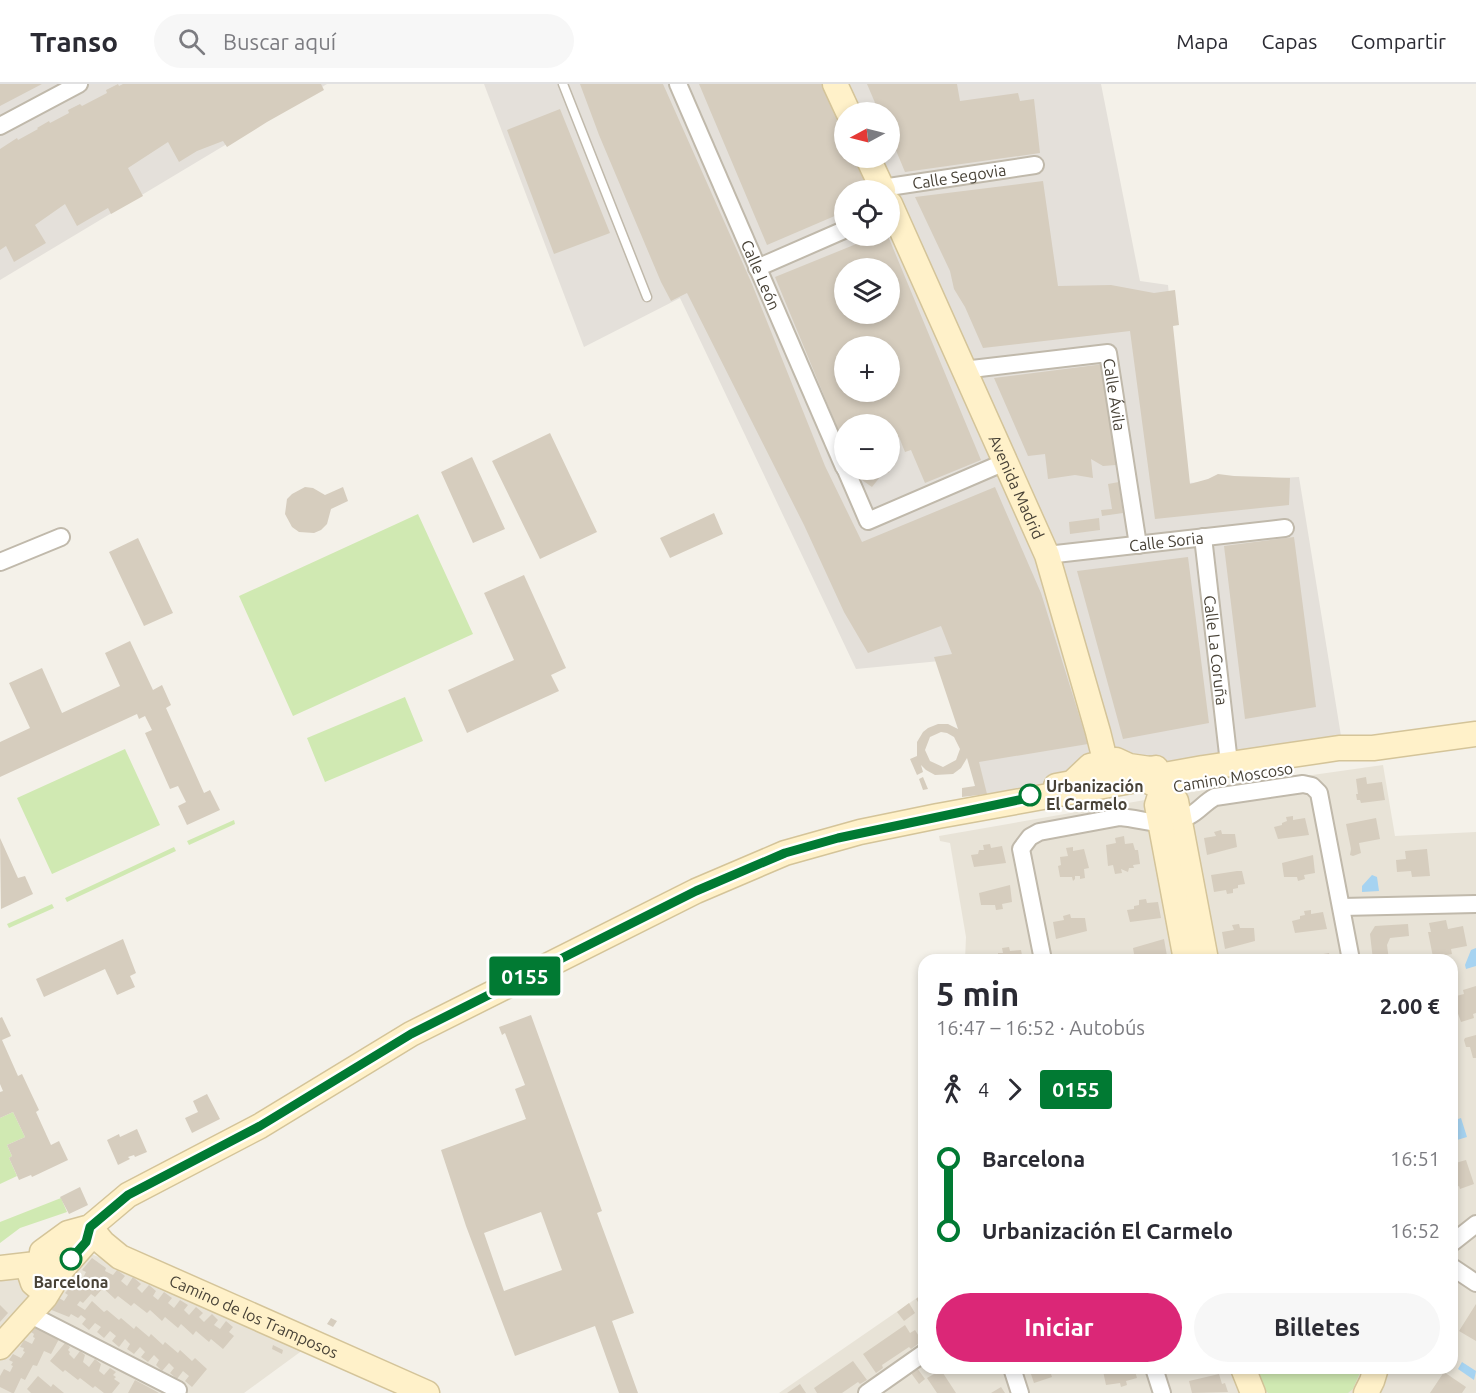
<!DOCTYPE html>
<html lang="es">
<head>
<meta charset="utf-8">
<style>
	:root { --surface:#fff; --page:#f7f7f7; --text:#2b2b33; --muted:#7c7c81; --line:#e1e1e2; --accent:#db2777 }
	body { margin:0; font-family:Ubuntu,sans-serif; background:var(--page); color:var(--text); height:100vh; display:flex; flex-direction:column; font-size:22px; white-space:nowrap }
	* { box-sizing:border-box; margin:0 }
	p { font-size:20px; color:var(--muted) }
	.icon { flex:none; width:33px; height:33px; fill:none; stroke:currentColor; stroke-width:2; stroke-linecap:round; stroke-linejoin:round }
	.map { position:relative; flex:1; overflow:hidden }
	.sheet { position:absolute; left:918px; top:870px; width:540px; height:420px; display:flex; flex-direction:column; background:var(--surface); border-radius:18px; box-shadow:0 3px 9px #0003 }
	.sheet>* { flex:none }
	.badge { padding:0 12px; border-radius:4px; font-size:21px; line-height:39px }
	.needle { width:39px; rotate:263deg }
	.controls { position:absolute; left:834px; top:18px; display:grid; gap:12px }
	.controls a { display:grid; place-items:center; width:66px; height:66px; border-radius:50%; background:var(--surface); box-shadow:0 3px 9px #0003; font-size:30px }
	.map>.badge { position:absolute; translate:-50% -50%; box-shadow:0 0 0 3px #fff }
	.legs { display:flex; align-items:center; gap:9px; height:66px; padding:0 18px; font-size:20px }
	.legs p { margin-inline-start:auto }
	.summary { display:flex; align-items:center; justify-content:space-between; height:102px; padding:0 18px }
	h1 { font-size:33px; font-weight:600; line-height:45px }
	.button { display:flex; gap:12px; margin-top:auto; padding:12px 18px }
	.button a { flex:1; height:69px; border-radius:36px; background:var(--accent); color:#fff; font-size:24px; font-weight:600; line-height:69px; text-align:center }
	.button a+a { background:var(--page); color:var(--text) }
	ul { padding:0 18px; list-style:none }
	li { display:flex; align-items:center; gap:21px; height:72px; font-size:22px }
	li i { display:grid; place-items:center; width:9px; height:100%; margin:0 8px; background:currentColor }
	li i::after { content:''; width:15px; height:15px; margin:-8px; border:4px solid; border-radius:50%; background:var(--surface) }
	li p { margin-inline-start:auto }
	li:first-child i { background:linear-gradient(#0000 50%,currentColor 0) }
	li:last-child i { background:linear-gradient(currentColor 50%,#0000 0) }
	header { display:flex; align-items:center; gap:36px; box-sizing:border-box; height:84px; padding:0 30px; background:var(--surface); border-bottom:2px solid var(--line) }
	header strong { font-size:28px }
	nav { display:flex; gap:33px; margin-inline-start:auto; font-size:21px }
	.search { width:420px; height:54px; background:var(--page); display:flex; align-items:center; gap:15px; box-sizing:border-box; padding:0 21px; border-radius:33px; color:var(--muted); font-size:22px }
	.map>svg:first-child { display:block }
	.residential { fill:#e8e3d7 }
	.industrial { fill:#e4e0da; fill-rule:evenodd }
	.green { fill:#d0e9b2 }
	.water { fill:#a6d3f1 }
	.building { fill:#d6cdbe; fill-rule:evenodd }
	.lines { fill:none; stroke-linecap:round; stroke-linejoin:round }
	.lane-casing { stroke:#c0b9ab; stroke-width:11 }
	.street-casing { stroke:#c0b9ab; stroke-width:20 }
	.secondary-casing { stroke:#d4c499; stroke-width:27 }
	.lane { stroke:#fff; stroke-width:8 }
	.street { stroke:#fff; stroke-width:16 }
	.secondary { stroke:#fff1c9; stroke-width:24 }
	.line-1-casing { stroke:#fff; stroke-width:14 }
	.line-1 { stroke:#017a33; stroke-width:9 }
	.stop-1-dot { fill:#fff; stroke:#017a33; stroke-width:3 }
	.labels { text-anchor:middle; stroke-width:4.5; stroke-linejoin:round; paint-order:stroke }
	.street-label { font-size:16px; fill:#484237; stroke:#fff }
	.stop-label { font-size:16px; font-weight:bold; fill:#484237; stroke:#fff; text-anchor:start }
</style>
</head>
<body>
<header>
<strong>Transo</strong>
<div class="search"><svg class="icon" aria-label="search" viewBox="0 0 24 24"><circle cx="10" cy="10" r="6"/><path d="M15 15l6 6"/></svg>Buscar aquí</div>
<nav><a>Mapa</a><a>Capas</a><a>Compartir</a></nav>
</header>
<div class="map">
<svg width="1476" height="1309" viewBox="0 0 1476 1309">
	<rect width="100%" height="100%" fill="#f4f1e9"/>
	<path class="residential" d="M1383,681l12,71 81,-4v561h-697l145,-100v75h528v-408h-487l1,-23 -16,-94 -10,-2 -1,-5 246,-43z
		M89,1169l218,94 -63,46h-244v-126z"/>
	<path class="industrial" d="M0,0h327l-327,196z
		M484,0h617l39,197 28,4 20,198 111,-6 43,265 -357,55 -45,-136 -84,8 -176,-371 -96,49zM844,28h46v46h-46zM844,106h46v46h-46zM844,184h46v46h-46zM844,262h46v46h-46zM844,340h46v46h-46z"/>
	<path class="green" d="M418,430l55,120 -180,82 -54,-120z
		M405,613l18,44 -98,41 -18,-44z
		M125,665l35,76 -108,49 -35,-76z
		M234,736l1,4 -46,21 -2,-4z
		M174,763l2,4 -109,51 -2,-4z
		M52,820l2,4 -45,20 -2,-4z
		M13,1028l12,25 -18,8 5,11 -3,2 8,18 -17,8v-66z
		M61,1114l6,14 -47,16 -20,15v-21z
		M1254,1284h108l-9,21 -5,4h-80l-4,-4z"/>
	<path class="water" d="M1372,791l5,2 2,14 -17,1v-6z
		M1476,864v18l-10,3 -1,-4 6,-15z
		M1461,1034l6,19 -10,3 -5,-19z
		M1462,1278l14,9 -2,9 -16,-11z"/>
	<path class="building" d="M0,0h42l-42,22z
		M118,0l1,2 4,-2h198l3,6 -57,32 -40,25 -4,-6 -26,10 -18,11 -11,-20 -40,26 15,28 -32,18 -3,-6 -31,18 -12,-22 -30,21 11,18 -32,19 -8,-16 -6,4v-101l17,-11 1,2 20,-11 -1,-1 12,-7 1,2 19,-10 -1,-3 12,-6 2,2 25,-13 -1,-3z
		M580,0h83l89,200 73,182 37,76 133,-55 46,106 47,151 -109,18 8,32 -25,3v-9l13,-2 -8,-28 -6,10 -8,6 -18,1 -9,-5 -5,-5 2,7 -6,3 -7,-16 7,-3v-14l6,-10 5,-4 10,-4h10l10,5 -24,-72 18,-3 -11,-28 -73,27 -24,-41 -40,-87 -117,-232 -16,8 -10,-19 -62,-147zM941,648l6,1 7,4 6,12 -4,11 -13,7 -13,-6 -5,-11 5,-13z
		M699,0h126l19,46v28h13l15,32h-28v22l-77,33z
		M867,0h90l3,17 58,-8 2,8 14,-2 6,54 -135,19 -15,-36v-24h-11z
		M560,25l50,124 -56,21 -47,-124z
		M1043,97l15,105 53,-1 43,8 21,-3 4,35 -6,1 17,158 18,-5 10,-5 16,2 56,2 -1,27 -134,14 -25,-188 -147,17 -18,-41 -11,-18 -4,-18 -35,-74z
		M876,152h12l93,224 -56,23 -14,-33 -6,2 -6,-15 -9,4v-17h-46v20l-69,-167zM844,184h46v46h-46zM844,262h46v46h-46z
		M1104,280l12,101 -13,1 -12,-7 2,19 -18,-3 -27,4 -3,-25 -17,2 -34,-78z
		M550,349l47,99 -57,27 -48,-98z
		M472,373l33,72 -32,14 -32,-71z
		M890,374l6,5 -8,10 -5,-3h7z
		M866,386h4l10,7 -8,10 -13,-9z
		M1119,398l4,31 -21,3 -1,-6 11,-1 -4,-25z
		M305,403l8,1 12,7 18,-8 5,14 -17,8 -4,15 -6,6 -7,3 -15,-1 -7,-5 -7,-13 2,-15 5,-5z
		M714,429l9,21 -53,24 -10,-20z
		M1099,434l1,12 -30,4 -1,-12z
		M1294,453l22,170 -71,12 -21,-173z
		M138,454l35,75 -29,13 -35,-74z
		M1188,473l21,166 -86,16 -46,-168z
		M524,491l42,93 -15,7 8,16 -92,42 -19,-43 66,-30 -30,-67z
		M130,557l23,49 9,-5 9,20 -5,3 38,85 6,-3 10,20 -33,15 -9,-19 8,-4 -8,-16 -8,3 -25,-56 7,-3 -7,-14 -6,3 -2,-5 -137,63v-35l30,-14 -21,-45 33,-15 20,45 58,-27 -15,-33z
		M923,693l5,12 -5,1 -4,-11z
		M1366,693l1,7 15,-2 3,18 -24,3 -1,-3h-3l-1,-6h2l-2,-15z
		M1293,732v4l12,-2 4,17 -31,4 -4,-12 8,-2v-2l5,-2 -1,-4z
		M1376,734l4,21 -21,4 2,10 -8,3 -3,-1 1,-6 -5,-25z
		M1221,746l1,4h13l2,13 -30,8 -3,-17 12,-2 -2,-4z
		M1124,752l1,8 8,-1 2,7h3l2,14 -7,1 1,3h-5l-1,4 -7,-3 1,4 -7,1 -2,-9 -5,1 -2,-21 10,-2 -1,-5z
		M0,754l18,40 7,-2 8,18 -32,15z
		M990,760l1,4 11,-2 4,17 -32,4 -3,-12 7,-1 1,-4h5l-1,-5z
		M1073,763v4l11,-2 5,19 -5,1 1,9 -5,1v-3h-5v3l-2,2 -1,-4h-12l-2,-11 3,-1 -1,-8 8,-1 -2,-8z
		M1427,765l3,27 -18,1 -1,-6 -14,1 -1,-12 10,-1 -1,-8z
		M1313,771l2,18 -11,2 1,4 -7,2 -1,-4h-13l-2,-14z
		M1237,787h5l3,13 -7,1v3l-5,1v4l-6,1 -1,-4 -12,2 -3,-17z
		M1010,801l2,17 -10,2 1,5 -7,1 -1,-5h-14l-2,-12z
		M1146,815l1,4 11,-1 3,16 -31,4 -3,-12 7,-1v-3l5,-1v-5z
		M1311,826v4l12,-2 4,17 -32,4 -3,-12 8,-2v-3l5,-1 -1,-4z
		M1070,830l1,4h14l2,13 -31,8 -3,-17 11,-2 -1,-4z
		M1446,836l2,9 15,-3 4,20 -16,3 1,5 -19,3 -5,-25h3l-2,-9z
		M1239,840l1,4h14l1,13 -30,8 -3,-17 12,-2 -2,-5z
		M1408,840l1,12 -19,2 -3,7 2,15h-16l-3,-26 5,-8z
		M123,855l13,34 -6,3 5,11 -18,8 -12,-26 -61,28 -8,-18z
		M1164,855l3,17 -10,4h-22l-2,-12z
		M1009,863l1,4 11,-1 2,10h-32l-1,-2 8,-2v-3h5l-1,-5z
		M1329,869l2,7h-33l8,-3z
		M1085,872h6l1,4h-26z
		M1476,902v27l-3,1 1,4 -13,4 -9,-25 12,-3 -1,-4z
		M531,931l71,196 -5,2 37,100 -22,8 26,72h-19l-24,-67 -80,30 -49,-130 -25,-76 85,-31 -11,-30 10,-4 -20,-52 -3,2 -3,-8zM541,1128l21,58 -58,21 -20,-58z
		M2,933l9,19 -9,4 16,36 4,-2 8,17 9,19 -3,2 15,33 8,-4 9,19 -36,17 -1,-2 -12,5 -10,-22 3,-2 -5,-11 18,-8 -12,-25 -13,6v-26l3,-1 -3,-7v-66z
		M1476,951v23h-3l-3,-11h-4l-2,-7 1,-2z
		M207,1010l13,25 -28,14 -7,-15 13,-6 -5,-11z
		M137,1045l10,23 -12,5 -1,-2 -6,2 2,2 -12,6 -11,-25 12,-6 1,3z
		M1466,1076l8,24 -14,5 -1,-3 -7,3v-25z
		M80,1103l8,18 -19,9 -9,-17z
		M92,1174l14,10 -1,3 8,4 4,-5 8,6 -4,5 6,5 6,-9 8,7 -4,4 5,5 7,-8 7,6 -3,5 5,4 6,-8 8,6 -4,5 6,5 6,-8 8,5 -4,5 5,5 7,-8 7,6 -4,4 5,5 8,-8 6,6 -4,5 6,4 6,-8 7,6 -4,5 5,4 -11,13 -12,-10 -2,3 -13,-11 -3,4 -12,-11 -3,4 -13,-11 -3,4 -12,-11 -3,3 -13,-10 -3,3 -13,-10 -3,3 -12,-11 3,-4 -8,-4 -2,5 7,3 -8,9 -4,-3 -8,9 -3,-2 -3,4 8,5 7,-9 12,11 3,-2 12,10 2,-2 13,11 2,-3 13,11 2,-3 12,11 2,-3 13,11 2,-3 12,11 3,-3 12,11 -15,18 -7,-6 4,-5 -6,-5 -6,8 -7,-6 4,-5 -5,-5 -7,8 -6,-6 3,-5 -5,-5 -6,7 -7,-5 4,-5 -5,-5 -6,7 -7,-5 3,-5 -5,-5 -6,8 -7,-6 4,-5 -6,-5 -6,7 -7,-6 4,-5 -6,-4 -6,7 -7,-6 4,-5 -5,-4 -3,3 -7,-4 -2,3 -20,-8 10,-11 5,3 4,-6 -3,-2 8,-9 -2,-1 7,-8 5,3 3,-6 -4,-2z
		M924,1209v18l-8,-12z
		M909,1219l6,10 -11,8 -7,-9z
		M1476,1220v37l-17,-10z
		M0,1221l8,8 -8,9z
		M331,1234l6,3 -4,6 -6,-3z
		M35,1241l24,14 -8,15 -7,-3 -7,15 -4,-1 -8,15 -4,-2 -7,15h-2l-12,-6v-11l4,-7 6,3 3,-6 -2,-1 2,-3 -4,-2 4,-6 8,4 4,-6 -2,-1 1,-3 -4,-1 4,-7 8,4 3,-6 -2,-1 1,-3 -3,-2z
		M905,1241l5,8 5,-3 7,11 -11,8 -2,-2 -27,18 1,3 -7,5 -13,-19z
		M65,1259l5,4 -2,3 2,2 -1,2 5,5 6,-8 5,4 -2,7 6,5 6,-8 6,5 -2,7 5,4 6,-7 6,4 -3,3 3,2 -2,2 6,4 -8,10h-8l-9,-7 -2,2 -13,-10 -2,2 -13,-10 -2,2 -13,-11z
		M273,1261l10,5 -1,4 -10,-5z
		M853,1277l14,19 -7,4 -2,-2 -16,11h-25l-3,-5z
		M917,1284l8,11 -6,5 -8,-11z
		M1029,1284h20l3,9 -18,6z
		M1111,1284h23l3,10 -11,3 1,4 -6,2 -1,-4 -14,2 -3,-14z
		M941,1286l15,23h-19l-10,-15z
		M1444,1288l22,15 -4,6h-32z
		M1219,1290l3,10 3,-1 3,9 -36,1 -3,-12z
		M38,1292l13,11 2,-3 11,9h-33l-4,-4z
		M135,1296l15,8 9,5h-31z
		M800,1300l6,9h-19z
		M1001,1303l4,6h-14z"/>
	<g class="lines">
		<g class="lane-casing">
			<path id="lane" d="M563,0l84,213"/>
		</g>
		<g class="street-casing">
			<g id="street">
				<path id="s1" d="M678,0l166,383"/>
				<path d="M0,42l79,-42"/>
				<path id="s2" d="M882,104l153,-23"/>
				<path d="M757,184l87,-38"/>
				<path id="s3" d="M963,286l145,-17 30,192"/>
				<path d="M846,386l22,51 137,-59"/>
				<path id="s4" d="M1203,453l26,226"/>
				<path id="s5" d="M1047,471l238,-27"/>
				<path d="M0,478l61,-25"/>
				<path d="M1342,823l134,-3"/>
				<path d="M1043,876l-22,-111 9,-12 9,-5 81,-15c26,2 42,13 69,-1 10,-5 16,-14 26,-19l88,-13 9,2 7,7 32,167"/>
				<path d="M1452,1159l24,-19"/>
				<path d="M1452,1183l24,16"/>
				<path d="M29,1230l149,76 -2,3"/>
				<path d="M1012,1284l8,25"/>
				<path d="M1154,1284l8,25"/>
				<path d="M867,1309l57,-40"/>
			</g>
		</g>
		<g class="secondary-casing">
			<g id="secondary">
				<path d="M835,0l13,28"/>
				<path d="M868,74l15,32"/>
				<path id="s6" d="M890,120l157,351 51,177 13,52"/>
				<path d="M1150,698l21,11 5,8 30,159"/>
				<path d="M1056,702l16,-3 18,-17 26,-6 13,6 21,3 6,-1"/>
				<path d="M1186,876l-29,-155c4,-17 15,-25 33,-28"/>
				<path id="s7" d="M90,1143l13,16 17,14 307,136"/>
				<path d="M41,1179l1,-11 26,-19 22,-6 38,-32 132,-69 151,-92 285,-143 89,-38 75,-21 78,-16 265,-48 136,-20h34l103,-14"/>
				<path d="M0,1184l36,-4"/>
				<path d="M56,1192l30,-34 4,-15"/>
				<path d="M0,1263l45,-50 11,-18v-7l-5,-7 -6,-2 -9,1 -6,10 3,9 7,6 11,-2"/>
				<path d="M1243,1284l10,25"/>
				<path d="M1366,1309l6,-12 4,-13"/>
			</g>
		</g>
		<use href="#lane" class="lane"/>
		<use href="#street" class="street"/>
		<use href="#secondary" class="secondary"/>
	</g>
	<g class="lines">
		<g class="line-1-casing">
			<path id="line-1" d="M71,1175l15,-17 4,-15 38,-32 132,-69 151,-92 285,-143 89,-38 53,-15 185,-39 7,-4"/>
		</g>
		<use href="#line-1" class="line-1"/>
	</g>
	<g class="stop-1-dot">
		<circle cx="1030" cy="711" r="10"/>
		<circle cx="71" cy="1175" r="10"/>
	</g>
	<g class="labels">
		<g class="street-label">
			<text dy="6" stroke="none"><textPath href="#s2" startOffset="78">Calle Segovia</textPath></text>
			<text dy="6" stroke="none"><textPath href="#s1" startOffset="208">Calle León</textPath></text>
			<text dy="6" stroke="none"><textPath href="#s3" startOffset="188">Calle Ávila</textPath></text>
			<text dy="6" stroke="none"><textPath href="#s6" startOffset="310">Avenida Madrid</textPath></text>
			<text dy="6" stroke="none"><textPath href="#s5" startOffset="120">Calle Soria</textPath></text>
			<text dy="6" stroke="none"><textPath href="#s4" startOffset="114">Calle La Coruña</textPath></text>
			<text transform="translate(1233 693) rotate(-9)" y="6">Camino Moscoso</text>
			<text dy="6" stroke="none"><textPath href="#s7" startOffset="189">Camino de los Tramposos</textPath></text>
		</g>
		<g class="stop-label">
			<text x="1046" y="708">Urbanización<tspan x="1046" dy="18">El Carmelo</tspan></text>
			<text x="71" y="1204" text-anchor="middle">Barcelona</text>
		</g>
	</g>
</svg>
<div class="controls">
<a><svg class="needle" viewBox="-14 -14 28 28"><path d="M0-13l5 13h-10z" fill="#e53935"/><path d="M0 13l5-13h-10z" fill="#7c7c81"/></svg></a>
<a><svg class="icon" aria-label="locate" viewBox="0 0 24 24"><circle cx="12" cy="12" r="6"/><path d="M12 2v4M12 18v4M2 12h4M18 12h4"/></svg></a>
<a><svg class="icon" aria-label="layers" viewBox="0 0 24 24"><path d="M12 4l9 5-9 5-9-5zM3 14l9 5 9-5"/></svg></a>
<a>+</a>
<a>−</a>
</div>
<b class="badge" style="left:525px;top:892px;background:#017a33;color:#fff">0155</b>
<section class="sheet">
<div class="summary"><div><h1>5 min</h1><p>16:47 – 16:52 · Autobús</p></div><b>2.00 €</b></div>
<div class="legs"><svg class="icon" aria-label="walk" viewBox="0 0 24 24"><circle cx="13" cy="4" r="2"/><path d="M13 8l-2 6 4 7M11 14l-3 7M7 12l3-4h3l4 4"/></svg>4<svg class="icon" aria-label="forward" viewBox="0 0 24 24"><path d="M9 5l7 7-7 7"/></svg><b class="badge" style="background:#017a33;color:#fff">0155</b></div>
<ul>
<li><i style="color:#017a33"></i><b>Barcelona</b><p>16:51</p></li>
<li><i style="color:#017a33"></i><b>Urbanización El Carmelo</b><p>16:52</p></li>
</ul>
<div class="button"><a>Iniciar</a><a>Billetes</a></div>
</section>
</div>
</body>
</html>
